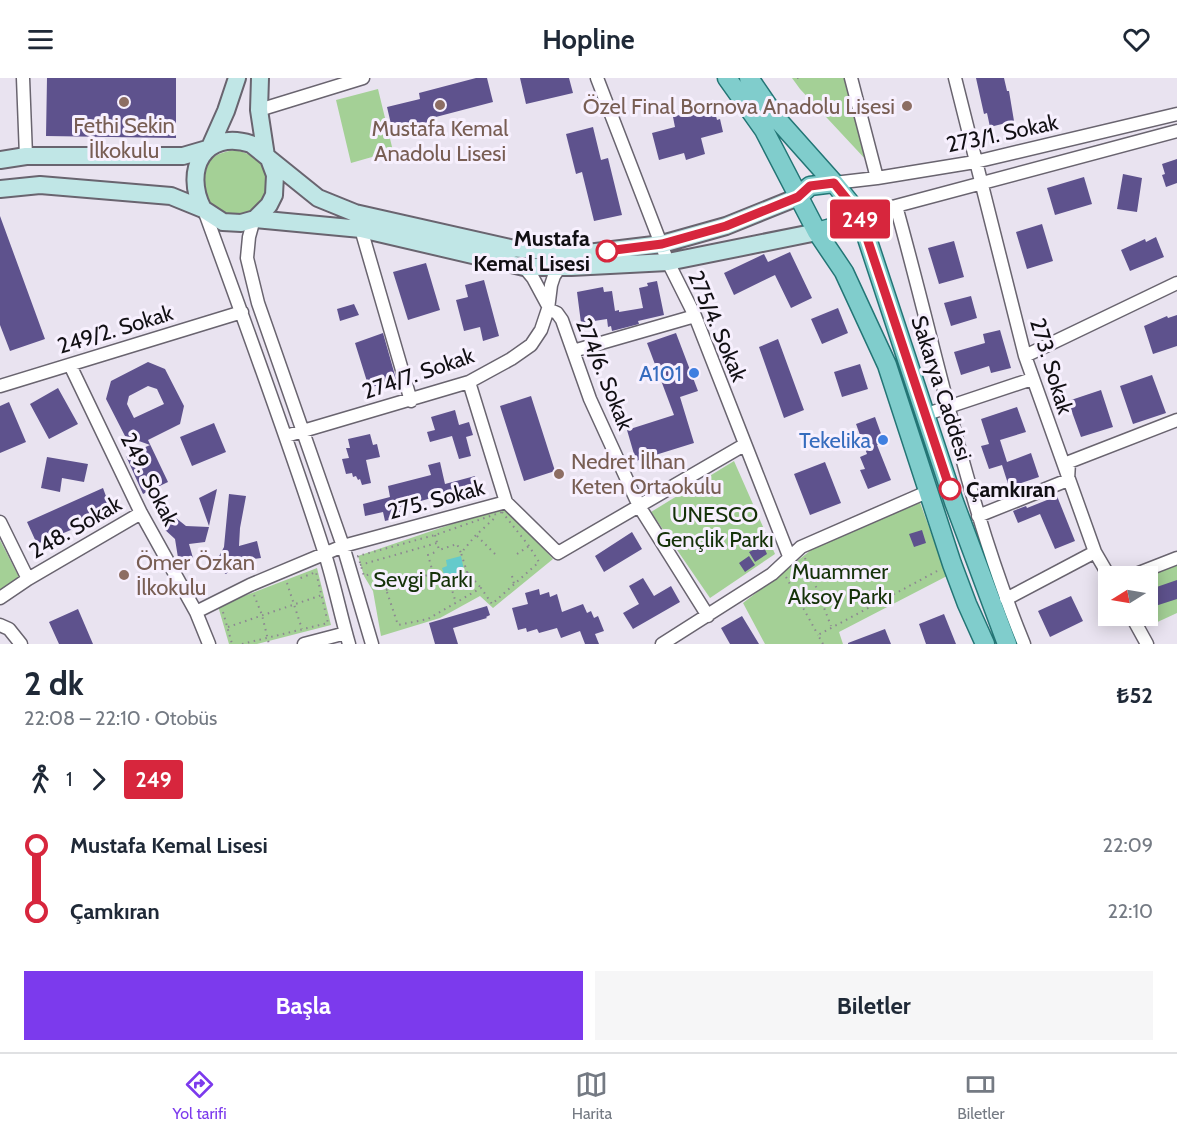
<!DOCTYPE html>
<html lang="tr">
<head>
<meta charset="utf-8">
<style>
	:root { --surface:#fff; --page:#f6f6f7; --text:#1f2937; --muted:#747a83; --line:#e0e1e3; --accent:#7c3aed }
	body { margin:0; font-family:Cabin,sans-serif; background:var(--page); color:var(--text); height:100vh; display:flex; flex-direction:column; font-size:22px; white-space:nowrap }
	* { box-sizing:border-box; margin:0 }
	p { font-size:20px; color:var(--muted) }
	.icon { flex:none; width:33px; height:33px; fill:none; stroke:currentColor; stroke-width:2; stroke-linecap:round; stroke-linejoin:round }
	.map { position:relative; height:566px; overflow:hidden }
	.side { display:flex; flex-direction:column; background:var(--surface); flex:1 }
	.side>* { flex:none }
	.badge { padding:0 12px; border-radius:4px; font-size:21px; line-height:39px }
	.needle { width:39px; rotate:259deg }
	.fabs { position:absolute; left:1098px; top:488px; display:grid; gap:12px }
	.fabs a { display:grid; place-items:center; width:60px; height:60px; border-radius:0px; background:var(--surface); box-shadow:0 3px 15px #0003; font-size:30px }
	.map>.badge { position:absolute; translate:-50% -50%; box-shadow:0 0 0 3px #fff }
	.legs { display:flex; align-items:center; gap:9px; height:66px; padding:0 24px; font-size:20px }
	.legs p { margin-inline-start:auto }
	.overview { display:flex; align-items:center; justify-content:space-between; height:102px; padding:0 24px }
	h1 { font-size:33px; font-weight:700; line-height:45px }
	.action { display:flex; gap:12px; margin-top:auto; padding:12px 24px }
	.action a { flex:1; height:69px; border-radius:0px; background:var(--accent); color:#fff; font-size:24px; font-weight:700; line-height:69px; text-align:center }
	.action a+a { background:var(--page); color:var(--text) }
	ul { padding:0 24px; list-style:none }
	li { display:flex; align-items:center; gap:21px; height:66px; font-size:22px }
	li i { display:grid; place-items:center; width:9px; height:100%; margin:0 8px; background:currentColor }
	li i::after { content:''; width:15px; height:15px; margin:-8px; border:4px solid; border-radius:50%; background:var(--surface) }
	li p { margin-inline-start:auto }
	li:first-child i { background:linear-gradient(#0000 50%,currentColor 0) }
	li:last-child i { background:linear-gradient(currentColor 50%,#0000 0) }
	header { display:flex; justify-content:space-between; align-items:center; height:78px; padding:0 24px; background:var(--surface); font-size:27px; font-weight:700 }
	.menu { display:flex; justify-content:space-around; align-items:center; height:84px; border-top:2px solid var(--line); background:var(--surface); font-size:16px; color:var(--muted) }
	.menu a { display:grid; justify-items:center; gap:3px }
	.menu .selected { color:var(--accent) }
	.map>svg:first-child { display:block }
	.green { fill:#a4d096 }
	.water { fill:#64cacb }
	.building { fill:#5e528d; fill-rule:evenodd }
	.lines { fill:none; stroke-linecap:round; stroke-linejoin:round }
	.street-casing { stroke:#69646f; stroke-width:15 }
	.secondary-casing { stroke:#69646f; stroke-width:20 }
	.primary-casing { stroke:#237575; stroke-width:21 }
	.path { stroke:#8c8791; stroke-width:2; stroke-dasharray:1.5 4.5; stroke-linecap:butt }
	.street { stroke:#fff; stroke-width:12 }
	.secondary { stroke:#c0e6e6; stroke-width:16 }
	.primary { stroke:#80cdcc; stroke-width:18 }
	.line-1-casing { stroke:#fff; stroke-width:14 }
	.line-1 { stroke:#d7263d; stroke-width:9 }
	.education-dot { fill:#8d6e63; stroke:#f7f0fe; stroke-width:2 }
	.stop-1-dot { fill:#fff; stroke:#d7263d; stroke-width:3 }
	.shop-dot { fill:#3f7fe0; stroke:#f7f0fe; stroke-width:2 }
	.labels { text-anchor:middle; stroke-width:6; stroke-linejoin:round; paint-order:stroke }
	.education-label { font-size:22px; fill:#785e54; stroke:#f7f0fe }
	.street-label { font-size:22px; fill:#110f13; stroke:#f7f0fe }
	.stop-label { font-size:22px; font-weight:bold; fill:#110f13; stroke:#f7f0fe; text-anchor:end }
	.shop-label { font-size:22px; fill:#366cbe; stroke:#f7f0fe; text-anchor:end }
	.park-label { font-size:22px; fill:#153209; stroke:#f7f0fe }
</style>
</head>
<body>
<header><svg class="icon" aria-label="menu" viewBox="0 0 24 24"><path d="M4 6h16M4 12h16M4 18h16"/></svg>Hopline<svg class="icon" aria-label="heart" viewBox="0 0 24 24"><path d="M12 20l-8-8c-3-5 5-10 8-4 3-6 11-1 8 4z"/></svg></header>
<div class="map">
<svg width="1177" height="566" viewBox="0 0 1177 566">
	<rect width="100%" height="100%" fill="#e9e3f0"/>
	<path class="green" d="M792,0h54l22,84 -68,-73z
		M378,11l15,62 -42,12 -15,-63z
		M235,72c33,6 46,39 18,62 -5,5 -15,5 -22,7l-28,-20c-3,-29 -1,-44 32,-49z
		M734,383l41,93 -65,44 -59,-86z
		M919,422l28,76 -108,56 4,12h-78l-22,-41 72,-56z
		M505,428l48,53 -60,49 -13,-12 -40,22 -59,18 -8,-45 -9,-15 -6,-20z
		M0,462l21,41 -21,16z
		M1177,477v58l-26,12 -6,-10h3v-39h-27z
		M317,490l14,57 -74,19h-28l-11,-38z"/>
	<path class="water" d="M461,478l3,14 -7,2 1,4 -9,2 -1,-5 -4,1 -2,-6 5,-2 -1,-6z"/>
	<path class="building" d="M47,0h129v60l-130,-2z
		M476,0h11l6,24 -61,16 2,9 -40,10 -7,-30 33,-8 -1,-6z
		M520,0h49l4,15 -47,11z
		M976,0h28l3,13h2l5,30 -24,6 -3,-14 -3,1z
		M713,26l4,16 3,-1 3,13 -22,6 4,16 -19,6 -2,-7 -25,7 -7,-27 23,-6 -2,-10z
		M593,49l8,33 7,-2 14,57 -28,6 -12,-49 -6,2 -10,-40z
		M1177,81v24l-11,4 -4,-12 3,-1 -3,-10z
		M1123,96l19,4 -5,34 -20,-3z
		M1084,99l8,27 -37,11 -8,-27z
		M0,138l45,123 -35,12 -10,-26z
		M1042,146l11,37 -26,8 -11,-37z
		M1156,159l8,20 -34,14 -9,-21 24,-11 1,3z
		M954,163l10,36 -25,7 -11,-36z
		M790,174l22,46 -21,10 -16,-33 -41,20 -10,-22 40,-19 4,8z
		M426,185l14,47 -32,10 -15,-48z
		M484,202l15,56 -16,5 -3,-14 -16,4 -8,-31 12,-3 -3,-12z
		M657,203l7,34 -26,6 1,3 -27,7 -1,-5 -3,1 -1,-8 -26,4 -4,-31 26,-5 1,5 8,-1 3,20 4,-1v2l24,-4 -4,-20 9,-2 -1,-3z
		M971,218l6,22 -26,8 -7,-23z
		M354,226l5,11 -19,6 -3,-12z
		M838,230l10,25 -26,11 -11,-25z
		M1177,237v31l-24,8 -9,-28 23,-10 1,2z
		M1000,252l11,38 -20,5 -2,-7 -28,9 -7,-23 31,-9 -2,-9z
		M383,255l13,46 -27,9 -14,-45z
		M676,255l22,58 -18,6 14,46 -58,18 -9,-31 47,-15 -27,-72z
		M778,261l26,71 -20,8 -25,-71z
		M148,284l17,7 19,37 -4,18 -32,16 20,42 -25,12 -17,-38 24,-11 -25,-9 -19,-37 5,-18zM148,308l9,3 7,15 -30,14 -7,-14 2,-8z
		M860,286l8,25 -26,8 -8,-25z
		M1152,297l14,38 -33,11 -13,-38z
		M58,310l20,36 -29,15 -19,-35z
		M1101,312l12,37 -32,10 -13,-36z
		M531,318l24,75 -31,10 -24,-75z
		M9,324l17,40 -26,11v-47z
		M1017,329l9,25 -26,8 7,22 24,-9 8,24 -30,10 -7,-22 -13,4 -8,-23 8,-2 -8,-25z
		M455,332l4,15 10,-3 4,13 -7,2 5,19 -12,3 -7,-23 -22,6 -3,-10 8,-2 -4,-13z
		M875,339l9,25 -7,3 14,35 -23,9 -8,-19 5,-1 -5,-12 7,-3 -11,-30z
		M214,345l12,29 -34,14 -12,-29z
		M370,356l3,11 4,-1 3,13 -14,3 5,23 -9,2 -2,-6 -2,1 -2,-4 -3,1 -1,-4 -6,1 -4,-15 7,-1 -3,-10h4l-2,-9z
		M47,379l41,7 -4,18 -22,-4 -2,14 -19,-4z
		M440,384l5,22 30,-8 2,10 -15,4 2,9 -16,5 -2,-10 -47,13 2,10 -16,4 -2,-9 -18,4 -2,-12 27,-7 -2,-11 43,-11 -3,-10z
		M825,384l16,41 -31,12 -16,-41z
		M103,410l9,25 -75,31 -10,-22z
		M217,411l-8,37 -10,-28z
		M229,416l17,2 -6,32 -1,18 18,-5 4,17 -22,3 -13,13 -12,-8 10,-19z
		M1057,418l18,45 -20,8 -15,-35 -22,9 -5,-12 13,-5 1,2z
		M171,436l15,12 23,1 -4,15 -16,2 4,14 -14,6 -4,-25 -12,-11z
		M922,452l4,13 -12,4 -5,-13z
		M632,454l10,17 -38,23 -9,-16z
		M763,467l4,9 -12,8 -6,-10z
		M749,478l6,9 -10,7 -6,-9z
		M643,500l11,18 17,-10 9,16 -47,27 -10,-16 16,-9 -10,-18z
		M1177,502v19l-28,9 -1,-18z
		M539,511l1,6 9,-3 1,5 7,-3 5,18 21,-8 4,9 4,-2 3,7 4,-2 6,15 -9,3 4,10h-14l-5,-13 -19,7 -4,-10 -18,5 -2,-4 -10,3 -1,-4 -8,2 -6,-22 16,-4 -3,-11z
		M1071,518l12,25 -33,16 -12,-26z
		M487,528l3,9 -4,2 1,1 -34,10 5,16h-23l-6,-21z
		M78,531l15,35h-34l-10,-22z
		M944,536l12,30h-30l-7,-20z
		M742,538l17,28h-29l-9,-16z
		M885,551l6,15h-43v-1z"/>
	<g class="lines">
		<g class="street-casing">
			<path id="street" d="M23,0l3,78
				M597,0l71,184 27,54 94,240
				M851,0l26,100
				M955,0l70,278 70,196 14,24
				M259,32l104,-32
				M834,105l43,-5 98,-16 202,-48
				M896,128c41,147 70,297 128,438
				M204,132c41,113 83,226 120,341 10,31 16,62 25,93
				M859,136l37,-8 281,-75
				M254,141l-5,18 -2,21 11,45 85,243 29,98
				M361,151l50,172
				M524,189l9,11 14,26
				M548,231l9,4 5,7 28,79 49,107 69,110
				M573,273l122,-35
				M1025,278l152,-73
				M70,287l71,148 55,99 13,32
				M0,308l242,-74
				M924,337l108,-36
				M286,358l183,-54 42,-23 20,-14 10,-15 7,-21 3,-24 3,-9 6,-9
				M506,424l52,51 186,-108
				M978,438l90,-36 1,-18 108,-42
				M0,444l28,57
				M1131,498l46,-18
				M0,520l28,-19 113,-66
				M1006,521l89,-47
				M196,534l54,-27 93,-39 163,-44 -37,-120
				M1131,537l16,29
				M0,547l9,4 12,15
				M304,566l42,-11
				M662,566l110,-70 29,-27 126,-55"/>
		</g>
		<g class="secondary-casing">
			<path id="secondary" d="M260,0l-1,32 7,46
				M210,69l16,-36 11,-33
				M0,82l26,-4h157l24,-7
				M0,111l40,-4 131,11 32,13 20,13 18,1 14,-4 14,-14 5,-10 1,-20 -6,-16
				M203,131c-20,-39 1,-80 48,-65l67,54 37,15 155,35 69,6 83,-10 64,-18 72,-29
				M255,141l106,10 163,38h47l97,-5 149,-30"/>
		</g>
		<g class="primary-casing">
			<path id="primary" d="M727,0l37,52 53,102 27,40 43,93 65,199 15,40 18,40
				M749,0l28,41 57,64 25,31 95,288 53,142
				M798,119l12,-11 24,-3
				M817,154l28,-8 14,-10"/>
		</g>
		<path class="path" d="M797,0h5
			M502,434l27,34 10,16 -47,42 -11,-16 -53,31 -30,6 -18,-54 -16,5 -6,-20 77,-21z
			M435,457l4,15 18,-6 4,9 15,-18 21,-19
			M477,458l21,21
			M517,476l12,-8
			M805,480l26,68
			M360,487l77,-22
			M467,494l14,16
			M433,495l-5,-18 10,-4
			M512,498l2,8
			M786,499l32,58
			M449,502l7,23
			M287,505l15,46
			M386,512l47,-17 4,13 30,-14 -6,-19
			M254,517l8,20 7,29
			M223,534l9,32
			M228,549l94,-32
			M242,566l86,-21 -12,-51 -18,7
			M823,566l-5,-9 121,-65"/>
		<use href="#street" class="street"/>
		<use href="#secondary" class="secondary"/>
		<use href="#primary" class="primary"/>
	</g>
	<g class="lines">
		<g class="line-1-casing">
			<path id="line-1" d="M607,173l55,-7 64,-18 72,-29 12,-11 24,-3 25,31 91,275"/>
		</g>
		<use href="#line-1" class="line-1"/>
	</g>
	<g class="education-dot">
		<circle cx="124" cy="24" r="6"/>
		<circle cx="440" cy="27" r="6"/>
		<circle cx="907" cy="28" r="6"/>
		<circle cx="559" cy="396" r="6"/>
		<circle cx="124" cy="497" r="6"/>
	</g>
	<g class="stop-1-dot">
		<circle cx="607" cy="173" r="10"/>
		<circle cx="950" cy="411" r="10"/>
	</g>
	<g class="shop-dot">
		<circle cx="694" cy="295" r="6"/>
		<circle cx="883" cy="362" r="6"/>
	</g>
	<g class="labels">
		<g class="education-label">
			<text x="895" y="36" text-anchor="end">Özel Final Bornova Anadolu Lisesi</text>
			<text x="124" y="55">Fethi Sekin<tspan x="124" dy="25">İlkokulu</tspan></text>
			<text x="440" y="58">Mustafa Kemal<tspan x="440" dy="25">Anadolu Lisesi</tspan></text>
			<text x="571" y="391" text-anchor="start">Nedret İlhan<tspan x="571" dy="25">Keten Ortaokulu</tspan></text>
			<text x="136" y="492" text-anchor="start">Ömer Özkan<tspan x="136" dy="25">İlkokulu</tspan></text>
		</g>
		<g class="street-label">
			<text transform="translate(1002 55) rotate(-12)" y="8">273/1. Sokak</text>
			<text transform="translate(718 248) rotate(67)" y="8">275/4. Sokak</text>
			<text transform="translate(115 251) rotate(-17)" y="8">249/2. Sokak</text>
			<text transform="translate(1052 288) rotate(73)" y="8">273. Sokak</text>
			<text transform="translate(418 295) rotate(-19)" y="8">274/7. Sokak</text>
			<text transform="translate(605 296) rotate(68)" y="8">274/6. Sokak</text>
			<text transform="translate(942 310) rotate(72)" y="8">Sakarya Caddesi</text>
			<text transform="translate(150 401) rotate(63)" y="8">249. Sokak</text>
			<text transform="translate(436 421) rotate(-15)" y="8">275. Sokak</text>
			<text transform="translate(75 449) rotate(-30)" y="8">248. Sokak</text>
		</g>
		<g class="stop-label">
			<text x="590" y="168">Mustafa<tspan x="590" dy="25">Kemal Lisesi</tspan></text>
			<text x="966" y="419" text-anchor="start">Çamkıran</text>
		</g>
		<g class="shop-label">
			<text x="682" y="303">A101</text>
			<text x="871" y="370">Tekelika</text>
		</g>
		<g class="park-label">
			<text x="715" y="444">UNESCO<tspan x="715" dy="25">Gençlik Parkı</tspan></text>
			<text x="840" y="501">Muammer<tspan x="840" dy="25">Aksoy Parkı</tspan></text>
			<text x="423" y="509">Sevgi Parkı</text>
		</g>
	</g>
</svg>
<div class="fabs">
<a><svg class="needle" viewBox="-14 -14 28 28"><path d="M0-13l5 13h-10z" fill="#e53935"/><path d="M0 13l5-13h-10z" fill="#747a83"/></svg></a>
</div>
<b class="badge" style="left:860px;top:141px;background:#d7263d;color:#fff">249</b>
</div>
<section class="side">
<div class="overview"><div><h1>2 dk</h1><p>22:08 – 22:10 · Otobüs</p></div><b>₺52</b></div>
<div class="legs"><svg class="icon" aria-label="walk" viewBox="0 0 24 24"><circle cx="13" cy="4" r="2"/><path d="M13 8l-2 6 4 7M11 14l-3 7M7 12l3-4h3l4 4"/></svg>1<svg class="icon" aria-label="forward" viewBox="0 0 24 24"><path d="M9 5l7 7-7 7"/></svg><b class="badge" style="background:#d7263d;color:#fff">249</b></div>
<ul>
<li><i style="color:#d7263d"></i><b>Mustafa Kemal Lisesi</b><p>22:09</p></li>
<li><i style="color:#d7263d"></i><b>Çamkıran</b><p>22:10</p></li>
</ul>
<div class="action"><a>Başla</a><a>Biletler</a></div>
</section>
<nav class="menu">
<a class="selected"><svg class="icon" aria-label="directions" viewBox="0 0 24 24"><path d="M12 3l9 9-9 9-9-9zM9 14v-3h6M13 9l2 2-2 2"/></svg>Yol tarifi</a>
<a><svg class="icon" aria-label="map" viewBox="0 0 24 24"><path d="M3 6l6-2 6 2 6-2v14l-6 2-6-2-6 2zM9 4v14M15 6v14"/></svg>Harita</a>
<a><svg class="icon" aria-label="tickets" viewBox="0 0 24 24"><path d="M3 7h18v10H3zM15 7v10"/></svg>Biletler</a>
</nav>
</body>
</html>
